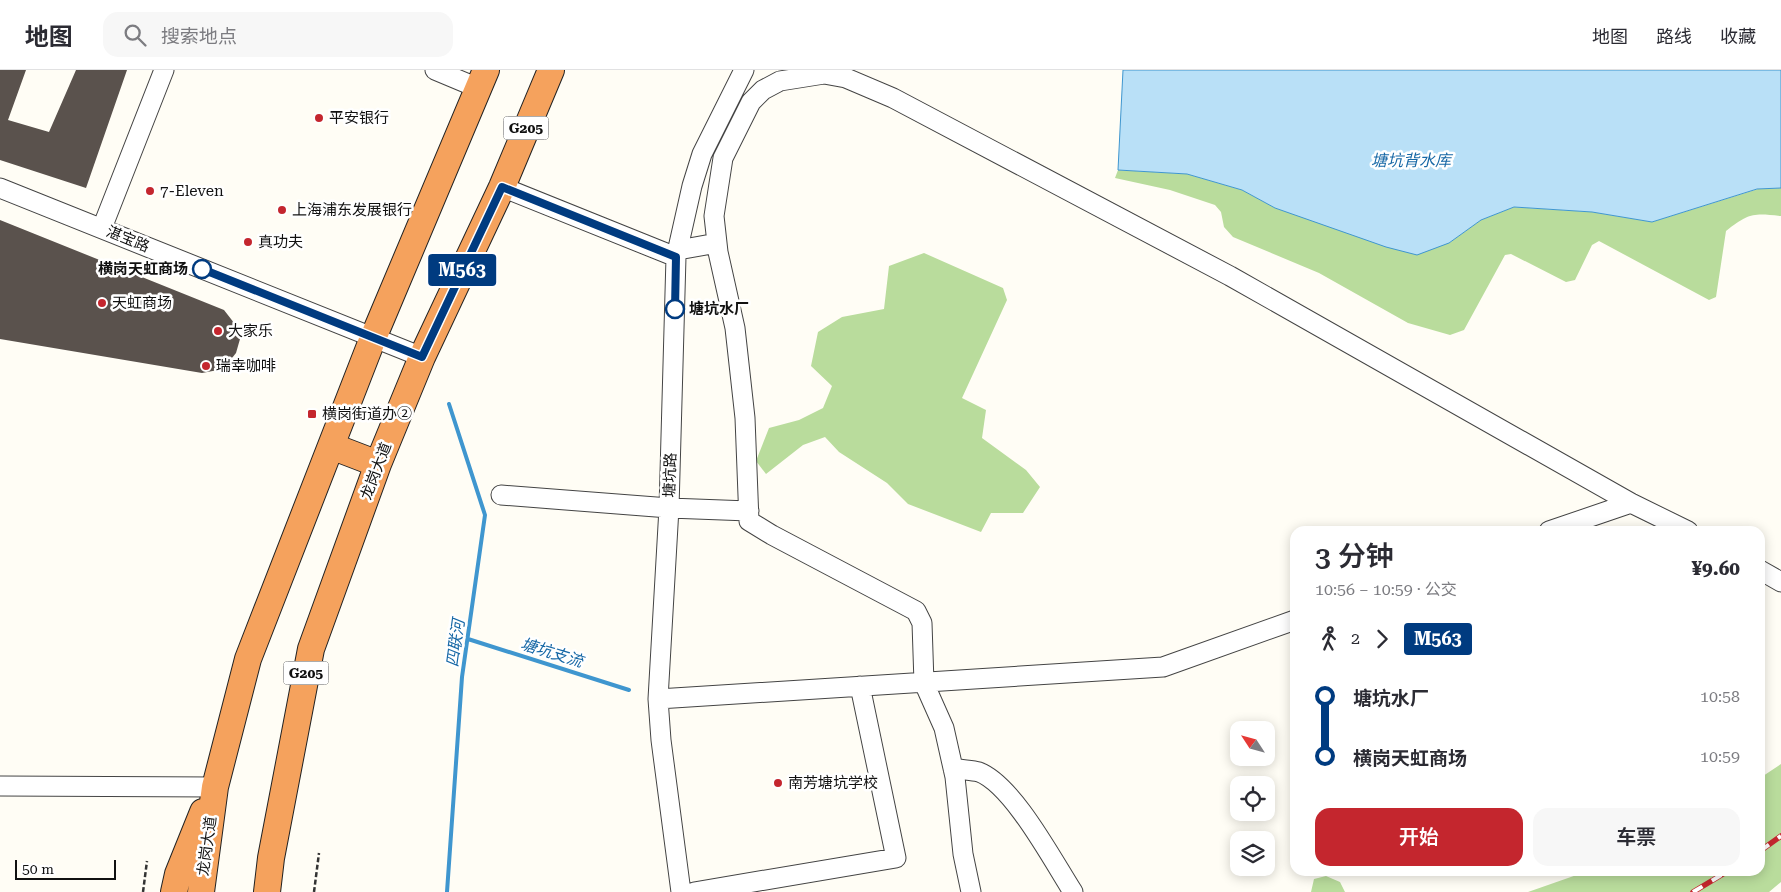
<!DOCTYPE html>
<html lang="zh">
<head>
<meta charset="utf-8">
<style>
	:root { --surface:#fff; --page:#f7f7f7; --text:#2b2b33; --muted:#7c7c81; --line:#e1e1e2; --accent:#c4262e }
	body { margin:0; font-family:"Roboto Serif","Noto Sans SC",serif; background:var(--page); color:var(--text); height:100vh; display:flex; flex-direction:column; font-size:19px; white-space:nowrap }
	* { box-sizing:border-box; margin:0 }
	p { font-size:16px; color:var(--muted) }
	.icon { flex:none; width:28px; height:28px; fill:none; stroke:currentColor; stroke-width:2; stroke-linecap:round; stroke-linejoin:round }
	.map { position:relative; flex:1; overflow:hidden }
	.side { position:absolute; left:1290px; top:456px; width:475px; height:350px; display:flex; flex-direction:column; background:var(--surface); border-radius:15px; box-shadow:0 2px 12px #0003 }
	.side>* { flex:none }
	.badge { padding:0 10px; border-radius:4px; font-size:18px; line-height:32px }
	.needle { width:32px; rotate:306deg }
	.fabs { position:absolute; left:1230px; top:651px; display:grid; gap:10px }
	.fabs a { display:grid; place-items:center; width:45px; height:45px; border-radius:10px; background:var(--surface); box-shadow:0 2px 12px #0003; font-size:25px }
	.scale { position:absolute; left:15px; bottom:12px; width:101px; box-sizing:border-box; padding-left:5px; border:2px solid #111; border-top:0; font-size:14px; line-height:18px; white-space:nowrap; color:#111; -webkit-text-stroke:4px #fff; paint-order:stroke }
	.map>.badge { position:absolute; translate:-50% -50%; box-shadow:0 0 0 2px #fff }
	.legs { display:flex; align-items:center; gap:8px; height:55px; padding:0 25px; font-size:16px }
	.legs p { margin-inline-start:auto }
	.head { display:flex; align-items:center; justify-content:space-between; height:85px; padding:0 25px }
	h1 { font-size:28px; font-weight:600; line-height:38px }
	.primary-button { display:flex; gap:10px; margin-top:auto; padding:10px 25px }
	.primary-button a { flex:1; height:58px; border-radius:15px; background:var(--accent); color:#fff; font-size:20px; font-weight:600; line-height:58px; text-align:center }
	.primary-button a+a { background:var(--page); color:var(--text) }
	ul { padding:0 25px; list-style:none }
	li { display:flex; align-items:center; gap:18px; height:60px; font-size:19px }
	li i { display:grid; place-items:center; width:8px; height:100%; margin:0 6px; background:currentColor }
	li i::after { content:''; width:12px; height:12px; margin:-6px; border:4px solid; border-radius:50%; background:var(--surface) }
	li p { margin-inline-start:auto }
	li:first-child i { background:linear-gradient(#0000 50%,currentColor 0) }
	li:last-child i { background:linear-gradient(currentColor 50%,#0000 0) }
	header { display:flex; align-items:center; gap:30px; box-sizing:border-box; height:70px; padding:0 25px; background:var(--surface); border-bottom:1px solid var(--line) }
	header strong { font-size:24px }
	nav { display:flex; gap:28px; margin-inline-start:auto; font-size:18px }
	.search { width:350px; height:45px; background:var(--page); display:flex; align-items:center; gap:12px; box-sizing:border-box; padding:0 18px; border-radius:15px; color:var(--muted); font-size:19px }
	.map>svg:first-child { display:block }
	.forest { fill:#b9dc9c }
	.water { fill:#b9e0f7; stroke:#3f96cf }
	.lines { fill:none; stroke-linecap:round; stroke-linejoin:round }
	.stream { stroke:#3f96cf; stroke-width:4 }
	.building { fill:#5a524d }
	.minor-casing { stroke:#444; stroke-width:21 }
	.highway-casing { stroke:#222; stroke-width:28 }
	.path { stroke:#333; stroke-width:2.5; stroke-dasharray:5 2.5; stroke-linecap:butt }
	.minor { stroke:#fff; stroke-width:19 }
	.highway { stroke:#f5a25d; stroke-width:26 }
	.rail-casing { stroke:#c4262e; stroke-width:5.5 }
	.rail { stroke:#fff; stroke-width:4; stroke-dasharray:11; stroke-linecap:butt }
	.line-1-casing { stroke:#fff; stroke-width:11 }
	.line-1 { stroke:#003b80; stroke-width:8 }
	.poi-dot { fill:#c4262e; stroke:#fff; stroke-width:2 }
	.stop-1-dot { fill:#fff; stroke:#003b80; stroke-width:2.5 }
	.labels { text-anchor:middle; stroke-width:5; stroke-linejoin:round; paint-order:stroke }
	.shield { fill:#fff; stroke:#585858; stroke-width:1 }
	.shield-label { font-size:14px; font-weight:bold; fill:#111 }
	.poi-label { font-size:15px; fill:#111; stroke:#fff; text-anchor:start }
	.street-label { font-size:15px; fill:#111; stroke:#fff }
	.stop-label { font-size:15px; font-weight:bold; fill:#111; stroke:#fff; text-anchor:end }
	.water-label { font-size:16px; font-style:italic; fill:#1768a6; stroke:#fff }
</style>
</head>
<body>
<header>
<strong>地图</strong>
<div class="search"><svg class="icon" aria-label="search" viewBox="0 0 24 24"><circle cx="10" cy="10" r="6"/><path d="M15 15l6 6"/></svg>搜索地点</div>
<nav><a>地图</a><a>路线</a><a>收藏</a></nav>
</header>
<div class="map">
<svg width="1781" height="822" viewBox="0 0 1781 822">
	<rect width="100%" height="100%" fill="#fffdf5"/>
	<path class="forest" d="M1118,100l69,4 55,16 33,18 56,18 118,17 32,-23 33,-13 78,5 60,10 106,-33 23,-1v28c-28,-3 -32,-3 -55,15l-10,66 -7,3 -110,-59 -7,4 -17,35 -9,2 -55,-28 -6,1 -41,75 -14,5 -42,-12 -89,-50 -86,-36 -9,-10 -3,-15 -6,-7 -45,-15 -55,-12z
		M924,183l79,35 4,12 -45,98 24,12 -4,28 44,32 14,17 -17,26h-32l-10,19 -73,-28 -21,-21 -48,-31 -14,-15 -22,8 -37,29 -10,-13 13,-33 30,-8 24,-12 9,-22 -21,-20 7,-34 24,-15 42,-8 5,-43z
		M1781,694v118l-12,10h-241l60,-21h172v-93z
		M1326,806l14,6 5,10h-34l3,-13z"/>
	<path class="water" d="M1123,0h658v118l-24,1 -105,33 -60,-10 -78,-5 -33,13 -32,23 -32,12 -31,-8 -111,-39 -33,-18 -55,-16 -69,-4z"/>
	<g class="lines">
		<path class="stream" d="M468,569l161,51
			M447,822l15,-215 23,-162 -36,-111"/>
	</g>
	<path class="building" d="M0,0h26l-18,50 41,12 27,-62h51l-41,118 -86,-28z
		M0,150l224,90 14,18 2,11 -4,14 -8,10 -10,7 -16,3 -202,-34z"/>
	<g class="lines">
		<g class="minor-casing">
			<path id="minor" d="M435,0l43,18
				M502,117l174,70
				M0,118l422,169
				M102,158l62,-158
				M678,180l39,-7
				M501,425l168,13 80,3
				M1549,461l82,-28
				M1760,500l21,12
				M658,629l505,-32 132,-47
				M953,698c8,2 18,2 26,4 34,13 74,89 94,120
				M0,716l215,1
				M681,822l-20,-152 -3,-41 11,-191 7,-251 16,-71 10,-32 42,-84
				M694,822l202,-34 -36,-172
				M971,822l-8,-38 -8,-77 -11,-49 -20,-45 -2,-60 -6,-12 -144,-76 -23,-14 -4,-103 -10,-90 -17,-76 -4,-36 9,-58 28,-56 12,-12 17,-9 44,-7 22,4 47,20 337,178 401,227 57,28"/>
		</g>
		<g class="highway-casing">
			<path id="highway" d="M331,376l47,18
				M174,822l4,-18 25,-62
				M201,822l14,-105 33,-128 123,-316 115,-273
				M267,822l4,-34 40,-209 67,-185 44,-107 80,-170 49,-117"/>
		</g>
		<path class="path" d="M143,822l4,-31
			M314,822l5,-39"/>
		<use href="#minor" class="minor"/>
		<use href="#highway" class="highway"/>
		<g class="rail-casing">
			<path id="rail" d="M1760,781l21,-15
				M1693,822l35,-21"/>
		</g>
		<use href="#rail" class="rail"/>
	</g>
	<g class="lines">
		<g class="line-1-casing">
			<path id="line-1" d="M202,199l220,88 80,-170 174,70 -1,52"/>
		</g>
		<use href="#line-1" class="line-1"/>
	</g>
	<g class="poi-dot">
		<circle cx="319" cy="48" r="5"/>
		<circle cx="150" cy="121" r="5"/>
		<circle cx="282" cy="140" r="5"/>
		<circle cx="248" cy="172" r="5"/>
		<circle cx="102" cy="233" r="5"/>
		<circle cx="218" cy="261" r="5"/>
		<circle cx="206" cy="296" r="5"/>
		<rect x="307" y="339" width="10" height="10" rx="2.5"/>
		<circle cx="778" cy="713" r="5"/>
	</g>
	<g class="stop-1-dot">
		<circle cx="202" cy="199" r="9"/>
		<circle cx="675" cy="239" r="9"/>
	</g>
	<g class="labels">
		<g class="shield">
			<rect x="503.5" y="46.5" width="45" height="23" rx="4"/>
			<rect x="283.5" y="591.5" width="45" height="23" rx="4"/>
		</g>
		<g class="shield-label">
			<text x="526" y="63">G205</text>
			<text x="306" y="608">G205</text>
		</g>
		<g class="poi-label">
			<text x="329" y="53">平安银行</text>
			<text x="160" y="126">7-Eleven</text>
			<text x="292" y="145">上海浦东发展银行</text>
			<text x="258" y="177">真功夫</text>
			<text x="112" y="238">天虹商场</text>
			<text x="228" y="266">大家乐</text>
			<text x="216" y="301">瑞幸咖啡</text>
			<text x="322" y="349">横岗街道办②</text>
			<text x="788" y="718">南芳塘坑学校</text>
		</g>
		<g class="street-label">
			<text transform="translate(128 169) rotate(22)" y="5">湛宝路</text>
			<text transform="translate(376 401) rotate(-69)" y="5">龙岗大道</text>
			<text transform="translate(670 405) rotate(-88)" y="5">塘坑路</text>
			<text transform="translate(207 776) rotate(-82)" y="5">龙岗大道</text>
		</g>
		<g class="stop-label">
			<text x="188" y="204">横岗天虹商场</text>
			<text x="689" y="244" text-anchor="start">塘坑水厂</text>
		</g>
		<g class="water-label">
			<text x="1411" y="96">塘坑背水库</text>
			<text transform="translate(455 573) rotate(-82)" y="6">四联河</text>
			<text transform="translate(552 582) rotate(17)" y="6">塘坑支流</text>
		</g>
	</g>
</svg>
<div class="fabs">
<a><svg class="needle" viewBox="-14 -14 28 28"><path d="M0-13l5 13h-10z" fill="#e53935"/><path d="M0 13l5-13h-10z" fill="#7c7c81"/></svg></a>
<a><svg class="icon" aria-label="locate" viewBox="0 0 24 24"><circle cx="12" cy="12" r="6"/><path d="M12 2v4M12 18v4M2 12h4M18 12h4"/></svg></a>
<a><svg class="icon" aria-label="layers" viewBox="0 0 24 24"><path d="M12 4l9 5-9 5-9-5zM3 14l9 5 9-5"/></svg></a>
</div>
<div class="scale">50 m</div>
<b class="badge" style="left:462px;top:200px;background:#003b80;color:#fff">M563</b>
<section class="side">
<div class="head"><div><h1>3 分钟</h1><p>10:56 – 10:59 · 公交</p></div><b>¥9.60</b></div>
<div class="legs"><svg class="icon" aria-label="walk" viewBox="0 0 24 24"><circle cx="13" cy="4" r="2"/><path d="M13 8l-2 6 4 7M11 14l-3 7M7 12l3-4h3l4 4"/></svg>2<svg class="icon" aria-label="forward" viewBox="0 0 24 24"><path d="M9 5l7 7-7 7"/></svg><b class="badge" style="background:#003b80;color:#fff">M563</b></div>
<ul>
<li><i style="color:#003b80"></i><b>塘坑水厂</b><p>10:58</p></li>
<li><i style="color:#003b80"></i><b>横岗天虹商场</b><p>10:59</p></li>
</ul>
<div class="primary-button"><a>开始</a><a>车票</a></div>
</section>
</div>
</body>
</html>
